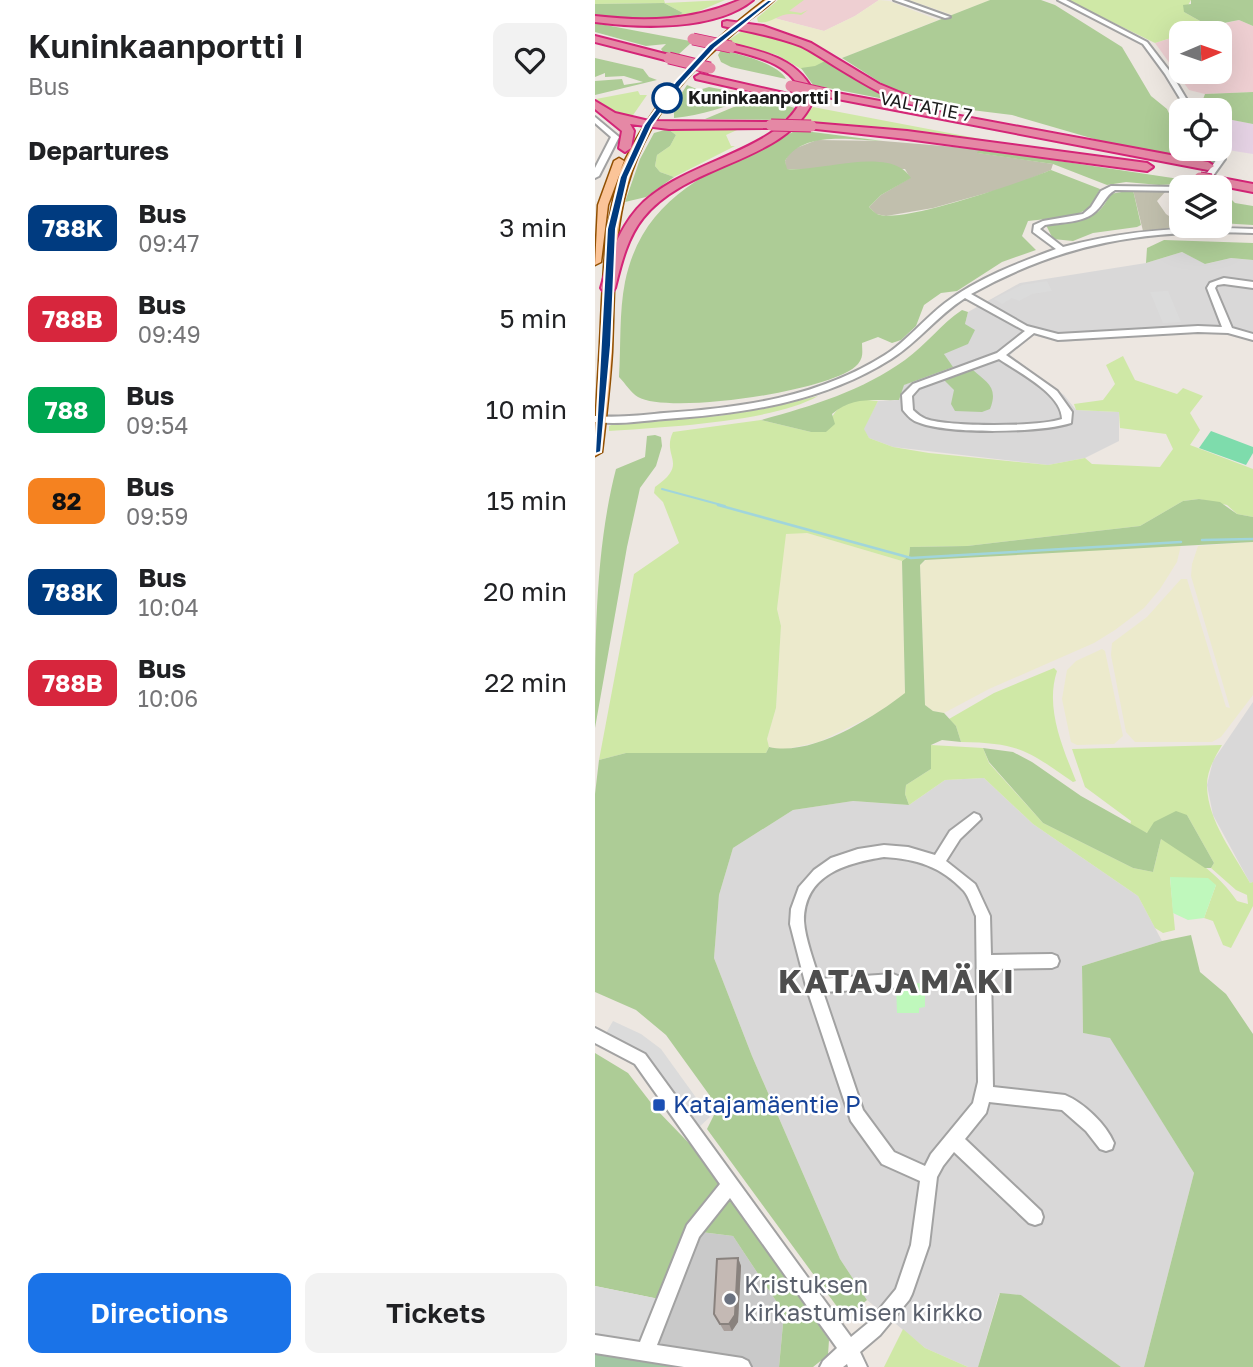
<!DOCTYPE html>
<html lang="en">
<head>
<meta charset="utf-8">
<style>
	:root { --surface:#fff; --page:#f2f2f2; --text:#202124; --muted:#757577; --accent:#1a73e8 }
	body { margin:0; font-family:"Golos Text",sans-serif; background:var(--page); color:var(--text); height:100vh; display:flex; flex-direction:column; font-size:26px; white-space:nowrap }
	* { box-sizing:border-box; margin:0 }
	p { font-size:23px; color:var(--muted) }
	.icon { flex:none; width:38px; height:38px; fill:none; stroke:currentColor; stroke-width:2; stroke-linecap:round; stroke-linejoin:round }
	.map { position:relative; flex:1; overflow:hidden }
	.panel { display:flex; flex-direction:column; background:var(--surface); width:595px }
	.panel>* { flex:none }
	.badge { padding:0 14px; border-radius:10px; font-size:24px; line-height:46px }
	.needle { width:46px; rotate:88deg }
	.buttons { position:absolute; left:574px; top:21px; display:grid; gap:14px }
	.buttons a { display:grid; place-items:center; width:63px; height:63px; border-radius:14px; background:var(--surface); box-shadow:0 7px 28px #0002; font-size:35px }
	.map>.badge { position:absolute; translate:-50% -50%; box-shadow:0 0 0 4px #fff }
	h2 { padding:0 28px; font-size:26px; line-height:63px }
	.round { display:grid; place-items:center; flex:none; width:74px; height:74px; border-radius:14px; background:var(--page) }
	.headline { display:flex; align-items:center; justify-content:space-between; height:119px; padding:0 28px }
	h1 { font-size:33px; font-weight:600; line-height:52px }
	.button { display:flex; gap:14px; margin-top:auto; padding:14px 28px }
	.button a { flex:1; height:80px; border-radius:14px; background:var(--accent); color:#fff; font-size:28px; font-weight:600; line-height:80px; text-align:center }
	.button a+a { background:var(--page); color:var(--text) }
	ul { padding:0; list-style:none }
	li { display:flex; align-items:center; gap:21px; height:91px; padding:0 28px }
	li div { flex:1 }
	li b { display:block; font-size:26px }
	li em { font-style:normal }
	li .badge { min-width:77px; font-weight:700; text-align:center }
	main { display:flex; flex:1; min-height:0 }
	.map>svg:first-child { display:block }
	.residential { fill:#d9d8d8 }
	.commercial { fill:#eecfd2 }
	.industrial { fill:#e6d3e5 }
	.religious { fill:#c9c9c9 }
	.construction { fill:#c1bfad }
	.farmland { fill:#eceacc }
	.grass { fill:#cfe8a6 }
	.forest { fill:#adcc96 }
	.cemetery { fill:#a2c6a3 }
	.park { fill:#bff8bc }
	.pitch { fill:#7edcac }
	.parking { fill:#dbdbdb }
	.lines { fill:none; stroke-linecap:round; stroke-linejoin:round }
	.stream-far1 { stroke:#a1d5db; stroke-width:2 }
	.stream { stroke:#a1d5db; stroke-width:2.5 }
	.minor-casing { stroke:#a2a2a2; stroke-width:4 }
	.major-casing { stroke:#914f01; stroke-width:3 }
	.highway-casing { stroke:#d42577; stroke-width:4 }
	.minor { fill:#fff; fill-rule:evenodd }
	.major { fill:#fbc498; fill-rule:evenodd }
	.highway { fill:#e588a5; fill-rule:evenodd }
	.highway-bridge-casing { stroke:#d42577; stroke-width:13; stroke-linecap:butt }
	.highway-bridge { stroke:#e588a5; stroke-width:11 }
	.wall { fill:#a99f9b }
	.shaded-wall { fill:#89827e }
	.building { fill:#c4b9b4; stroke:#89827e; stroke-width:2 }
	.line { fill:#003b80; stroke:#fff; stroke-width:2 }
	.stop-dot { fill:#fff; stroke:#003b80; stroke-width:3.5 }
	.transit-dot { fill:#1a4fb4; stroke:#fff; stroke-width:2.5 }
	.worship-dot { fill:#6b7280; stroke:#fff; stroke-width:2.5 }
	.labels { text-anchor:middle; stroke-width:5; stroke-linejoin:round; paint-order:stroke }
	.far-stop-label { font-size:18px; font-weight:bold; fill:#1b1b1b; stroke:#fff; text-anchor:start }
	.far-street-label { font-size:18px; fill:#1b1b1b; stroke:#fff }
	.near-transit-label { font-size:24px; fill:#164399; stroke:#fff; text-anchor:start }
	.near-worship-label { font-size:24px; fill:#5b616d; stroke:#fff; text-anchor:start }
	.near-district-label { font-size:33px; font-weight:bold; letter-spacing:2px; fill:#4e4e4e; stroke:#fff }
</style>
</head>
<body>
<main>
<section class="panel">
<div class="headline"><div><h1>Kuninkaanportti I</h1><p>Bus</p></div><a class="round"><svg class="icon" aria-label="heart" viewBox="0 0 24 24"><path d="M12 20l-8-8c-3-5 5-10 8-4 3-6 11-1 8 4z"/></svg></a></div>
<h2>Departures</h2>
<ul>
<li><span class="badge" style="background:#003b80;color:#fff">788K</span><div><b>Bus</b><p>09:47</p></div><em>3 min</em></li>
<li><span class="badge" style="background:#d7263d;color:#fff">788B</span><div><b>Bus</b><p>09:49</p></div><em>5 min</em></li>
<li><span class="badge" style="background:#00a651;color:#fff">788</span><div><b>Bus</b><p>09:54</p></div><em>10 min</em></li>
<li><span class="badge" style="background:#f58220;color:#111">82</span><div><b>Bus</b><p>09:59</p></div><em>15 min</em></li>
<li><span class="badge" style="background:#003b80;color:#fff">788K</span><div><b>Bus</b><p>10:04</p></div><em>20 min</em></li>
<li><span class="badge" style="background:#d7263d;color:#fff">788B</span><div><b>Bus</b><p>10:06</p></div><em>22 min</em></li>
</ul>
<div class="button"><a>Directions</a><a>Tickets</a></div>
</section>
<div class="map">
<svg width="658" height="1367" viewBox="0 0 658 1367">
	<rect width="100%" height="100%" fill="#ede7e1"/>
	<path class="residential" d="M587,252l24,12 25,-6 22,2v80l-38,-9h-26l-126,11 -31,-7 -22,20 54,40 12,15 43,2v29l-34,17 -37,7 -155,-18 -24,-9 -6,-9 15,-28 21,-1 4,-15 49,-18 -8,-13 21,-30 3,-12 52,-29 126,-20z
		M658,702v180l-3,1 -37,-68 -6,-30 6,-24z
		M389,778l49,46 105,72 24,45 -80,25 1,67 27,4 84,136 -50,194h-23l-100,-72 -22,-1 -21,73h-10l-43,-19 -58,-48 -27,-41 -88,-203 -38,-98 5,-63 14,-47 60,-38 60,-9 56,4 36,-25z"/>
	<path class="commercial" d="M206,0h78l-24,16 -31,15 -50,-13z
		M644,20l14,6v66l-48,2 -16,-4 -34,-47 26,-8v37h39v-39h-35z"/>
	<path class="industrial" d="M632,119l26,5v30l-25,-4 -8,-8v-14z"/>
	<path class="religious" d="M98,1231l40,5 51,77 -5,54h-37l-96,-17z"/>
	<path class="construction" d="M222,140l66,1 96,8 -1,4 75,11 -2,6 -36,15 -82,23 -47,8 -10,-2 -7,-7 12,-12 29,-17 -5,-9h-119l-1,-8 6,-11z
		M538,190l33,1 -9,10 9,13 21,14 -44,3z"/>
	<path class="farmland" d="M284,0l10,1 49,19 -96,38 -30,-16 -49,-19 11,-5 50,13 31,-15z
		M314,0h81l-38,15z
		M199,532l13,1 95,28 3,133 -29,20 -57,28 -37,8 -13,-3 -2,-8 9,-31 5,-82 -4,-17 6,-68 3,-7z
		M658,542v153l-32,42 -9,5h-77l-9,-10 -15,-77 1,-12 35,-26 34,-38h6l39,128 4,1 -39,-132 1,-12 6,-18z
		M586,545l-4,17 -17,27 -16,19 -29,22 -21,13 -105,46 -45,24 -11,-2 -8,-6 -5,-140 6,-5z
		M507,649l3,2 18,85 -9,8 -37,1 -6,-3 -9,-43 5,-29 9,-9z"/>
	<path class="grass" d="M0,0h69l1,3 60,-3 -35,15 -18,4 11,-6 -19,-10 -69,1z
		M183,0h26l-15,11 12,2 7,-3 -7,5c-24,-5 -27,10 -43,7l-1,-4z
		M472,0h124l-7,12 25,14 -54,17z
		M150,29l49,14 37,19 -28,8 -26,-15 -51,-13z
		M43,91l2,4h7l-16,23 -15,-4 -20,-15z
		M218,107l194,37 -208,-21z
		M73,129l69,1 -11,5 5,11h4l-61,31 -14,-5 -5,-6 2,-11 13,-9 6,-11z
		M528,356l12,24 42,14 6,-6 20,8 -13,17 10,17 -10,15 63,24v48l-16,-3 -10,-9 -28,-6 -16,2 -43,25 -173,20 -57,1 -1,9 -7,5 -95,-28 -21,1 -9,75 4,17 -5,82 -9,31 2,8 -3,6h-140l-27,7 35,-186 45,-31 -16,-41 -9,-9 1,-6c35,-24 6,-30 18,-55l88,-12 50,12h15c9,-29 22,-35 52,-31l-14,28 5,9 24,9 36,6 119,12 37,-7 7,6 68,3 13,-18 -7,-15 -46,-6 -1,-16 -43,-2 -2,-6 29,-4 12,-16 -9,-19z
		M223,396c-45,26 -154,31 -209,35v-5l11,-5 98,-5 50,-8z
		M459,668l3,3c-12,36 5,75 19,110l-3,1c-46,-32 -54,-39 -112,-40l-5,-16 -7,-7 45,-26z
		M336,745l52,3 6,15 54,60 90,45 20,4 8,-33c27,13 59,36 76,62l11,3 -1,-9 -11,-5 -25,-22 3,-5 -27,-48 -40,18 -17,-8 1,-4 -46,-34 -13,-38 150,-4c-7,12 -16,27 -15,42 1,34 27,67 43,96l3,-1v24l-22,42 -8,-3 -10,-24 -9,-3 12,-33 -46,-7 5,52 -12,3 -8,-5 -17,-32 -105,-72 -49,-46 -39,2 -36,25 -4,-11 1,-9 25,-16z
		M308,1329l22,19 43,19h-84z"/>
	<path class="forest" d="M395,0h51l14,5 67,42 29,49 16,13 11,24 3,2v14h31l4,4 -1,10 -100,-18 -103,-30 -65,-8 -55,-17 -50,-32z
		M596,0h62v26l-14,-6 -30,6 -25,-14 -1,-7 8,-1z
		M69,3l19,10c-26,14 -60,5 -88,2v-11z
		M0,23l95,18 1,2 -12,11 -16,-2 -2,-3 5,-5 -20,2 -51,-14z
		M126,50c16,3 58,14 65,29l-55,-12 -10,-5 -3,-7z
		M0,58l48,11 6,8 8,3 -62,15v-14l27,-2 2,6 19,-3 -19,-6 -19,1v-4l-10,4z
		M230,61l6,1 94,45 -112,-22 -12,-17 14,-2z
		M92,85l12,5 10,-3 42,8c-25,13 -49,20 -77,23v-13z
		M658,92v32l-26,-5 -7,-5v-4h-6l-12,-8 3,-8z
		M158,99h11l31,9v4l-12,8 -78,-1z
		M73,129l8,6 -6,11 -13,9 -2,11 5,6 14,5 -28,20 -21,5 15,-43 14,-26z
		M202,130l86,11c-31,-1 -80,-11 -98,20l2,8c34,3 104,-24 124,9l-30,17 -12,12c2,2 6,6 8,7 22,11 147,-33 174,-44l49,19 -10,19 -17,8 -45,5 -6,15 14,14 -34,12 -45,29 -16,2 -17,12 -8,21 -15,14 -9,3 -14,-6 -16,6c0,8 2,14 -4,21 -23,27 -189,51 -220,33 -7,-4 -13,-14 -19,-20 2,-31 0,-65 6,-95 19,-93 98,-115 172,-152z
		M384,149l207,31 -8,4 -19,1 -33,-3 -19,3 -54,-21 -76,-11z
		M538,190l8,35 -4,2 -44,6 -20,8 -20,-2 -7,-14c28,-5 51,0 64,-31z
		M625,191l5,2 10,10 18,3v19l-33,-2z
		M569,240l89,3v17l-22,-2 -26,6 -23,-12 -36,11 1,-15z
		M367,310l6,2 -3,12 10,6 -7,14 -24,10 9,13 -49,18 -5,15c-26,1 -46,-4 -67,14l3,10 -9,8h-15l-50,-12c51,-14 101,-29 144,-60 21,-15 36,-36 57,-50z
		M378,370c13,12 26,17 17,39l-8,3 -27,-1 -4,-7 3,-14 -12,-12z
		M60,435l6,2 1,9 -6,20 -16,22 -13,59 -32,181c0,-85 0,-178 21,-259l29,-12 2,-21z
		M604,499l21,3 17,12 16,3v25l-328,18 -5,5 5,140 8,6 11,2 12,13 5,16 -19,-2 -11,5v24l-25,16 -1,9 4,11 -56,-4 -60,9 -60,38 -14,47 -5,63 38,98 88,203 27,41 -17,14 -12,-6 -131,-179 11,-22 -52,-72 -30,-25 -41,-18v-198l4,-34 27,-7h140l3,-6c42,10 104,-29 136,-54l-3,-132 7,-5 1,-9 57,-1 173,-20 43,-25z
		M388,748l30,4 19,10 49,34 66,37 7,-11 22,-11 11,4 27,48 -3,5h-6l-44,-29 -8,33 -20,-4 -90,-45 -54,-61z
		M596,935l9,37 26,22 27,40v333h-109l50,-194 -84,-135 -27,-5 -1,-67 80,-25z
		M0,1053l33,20 27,35 57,59 117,173 -1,15 -15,12h-34l5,-54 -51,-77 -40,-5 -29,69 -69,-14z
		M405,1293l21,2 100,72h-143z"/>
	<path class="cemetery" d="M0,1354l80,13h-80z"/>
	<path class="park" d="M575,877l38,1 8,7 -12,33 -16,2 -15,-7z
		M330,983v24l-6,1v5h-22l-1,-29z"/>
	<path class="pitch" d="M616,431l42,16v6l-7,12 -47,-17z"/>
	<path class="parking" d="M452,281l5,10 -20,3 -13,7 -7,-3 -10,6 -8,-5 28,-14z
		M573,291l13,31 -18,1 -13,-31z
		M18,1021l28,13 20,15 49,68 -12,11 -27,-41 -24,-27 -11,-11 -30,-16z
		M0,1286l69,14 -18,50 -51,-6z"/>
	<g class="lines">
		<path class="stream-far1" d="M67,489l63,17"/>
		<path class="stream" d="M123,505l193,53 270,-16
			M607,540l51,-1"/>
		<g class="minor-casing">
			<path id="minor" d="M299,0h9l47,17 -5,1z
				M463,0h8l81,42 24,31 22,37h-6l-22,-36 -22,-30z
				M0,117l24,20 -20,39 -4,2v-10l16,-31 -16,-14z
				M625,146l4,2 1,11 -20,28h-11l5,-3 18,-25 -1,-10h4z
				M516,186l73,1h-3v4l-66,-1c-10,6 -11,14 -19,21 -12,12 -35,11 -51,14l-5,4 23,18c63,-17 125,-21 190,-18v4c-106,-4 -189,9 -282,61l56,32 31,8 140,-8 24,1 -15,-39 3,-5 14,-5 29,4v6l-29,-4 -7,1 -2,3 17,40 21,6v6l-25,-7 -30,-1 -140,8 -24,-7 -28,22 51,36 15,21 -1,11c-31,10 -121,11 -151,0 -8,-2 -12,-7 -17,-13l-1,-15 11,-11 84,-31 28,-22 -60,-33c-27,17 -47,44 -74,61 -68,43 -148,55 -226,60 -23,2 -47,6 -70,3v-6c23,2 47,-1 69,-3 77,-5 155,-16 221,-58 22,-14 39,-36 60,-52 33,-25 73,-40 111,-54l-23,-17 1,-7 9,-4 40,-7 8,-7 10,-16zM404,359c19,13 63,35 63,60 -23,8 -113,8 -136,0 -5,-2 -9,-5 -13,-9l-1,-14 7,-8z
				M379,813l5,2 2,4 -21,20 -14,22 29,23 2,4 13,28 1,39 61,-1 5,2 2,5 -2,5 -5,2 -61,1 2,118 72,8c19,8 41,29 49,48l-2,6 -6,2 -6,-2 -14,-18 -24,-21 -73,-8 -3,11 -21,26 76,72 2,6 -2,6 -6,2 -6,-2 -75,-71 -11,14 -6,11 -8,68 -17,49 -3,6 -29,35 -20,17 7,15h-19l-1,-3 -4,3h-23l3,-6 14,-13 -107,-150 -31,39 -42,108 85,13 6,3 3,6h-67l-89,-14v-18l45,7 47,-117 33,-41 -85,-120 -40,-21v-15l50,26 206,283 17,-14 28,-34 15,-44 9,-64 -38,-17 -31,-43 -45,-135 -16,-62 1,-15 8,-22 15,-17 17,-12 27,-9 26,-4 24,2 27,8 15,-24zM289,857c32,2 57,9 80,34 5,6 8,17 12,25l2,166 -5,21 -42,51 -6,12 -31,-14 -31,-42 -40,-118 70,-4 5,-2 2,-5 -2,-5 -5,-2 -74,5c-5,-18 -14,-40 -15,-58 0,-47 43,-58 80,-64z"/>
		</g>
		<g class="major-casing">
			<path id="major" d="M170,0h9c-9,9 -19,15 -29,23 -24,21 -48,42 -68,67 -67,85 -61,160 -65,262 -2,33 -6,67 -10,100l-7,4c0,-38 3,-75 5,-113 3,-58 3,-114 20,-170l-12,32 -7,57 -6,3 3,-60 16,-44 5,-3 5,3 -4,10c32,-71 83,-124 145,-171z"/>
		</g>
		<g class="highway-casing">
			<path id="highway" d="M145,0h13c-38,31 -112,28 -158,22v-6c51,6 97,5 145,-16z
				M132,21l36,5 48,17 68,41 46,19c-19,14 -102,-47 -124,-57 -26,-10 -51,-14 -78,-20v-4z
				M0,36l78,20 1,2 -5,3 -74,-19z
				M136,44c34,8 70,16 84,52 -25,67 -127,65 -172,122 -16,20 -22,46 -28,70l-2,3h-10l-2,-3c8,-28 16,-56 36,-79 44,-50 145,-56 166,-113 -11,-33 -45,-39 -76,-47l-1,-2z
				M105,74l93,21 6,3 -6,3 -97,-22 -1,-2z
				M231,91l382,71 6,4 -6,4 -386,-74v-4z
				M0,101l20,12 34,8 122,1 6,3 -6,3 -102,1 -39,-5 4,7 -3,17 -6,4 -6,-4 3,-17 -27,-22z
				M216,123l96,8 240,32 6,4 -6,4 -240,-32 -100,-11 -2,-2z
				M616,176l42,8v8l-46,-9 -2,-3z"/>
		</g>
		<use href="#minor" class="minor"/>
		<use href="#major" class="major"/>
		<use href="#highway" class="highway"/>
		<g class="highway-bridge-casing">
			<path id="highway-bridge" d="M98,39l38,8
				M74,58l41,10
				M196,86l35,8
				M176,125l40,1
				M605,178l11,2"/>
		</g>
		<use href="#highway-bridge" class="highway-bridge"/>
	</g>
	<path class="wall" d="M143,1258l3,8 -3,56 -6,9h-8l-10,-17z"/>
	<path class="shaded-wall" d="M143,1258l3,8 -3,56 -6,9 -3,-7z"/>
	<path class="building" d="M143,1258l-3,57 -6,9h-9l-6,-10 3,-55z"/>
	<path class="line" d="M173,0h6l-59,48 -33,36 -30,41 -24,52 -12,52 -5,116 -10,107 -6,2 12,-225 13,-52 24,-52 32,-44 33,-36z"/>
	<circle class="stop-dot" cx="72" cy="98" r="14"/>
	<rect class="transit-dot" x="57" y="1098" width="14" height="14" rx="3.5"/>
	<circle class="worship-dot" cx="135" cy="1299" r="7"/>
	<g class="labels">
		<g class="far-stop-label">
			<text x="93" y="104">Kuninkaanportti I</text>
		</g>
		<g class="far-street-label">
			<text transform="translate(331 107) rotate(11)" y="6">VALTATIE 7</text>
		</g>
		<g class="near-transit-label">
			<text x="78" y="1113">Katajamäentie P</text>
		</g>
		<g class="near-worship-label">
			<text x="149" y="1293">Kristuksen<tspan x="149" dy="28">kirkastumisen kirkko</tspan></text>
		</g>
		<g class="near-district-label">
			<text x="302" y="993">KATAJAMÄKI</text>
		</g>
	</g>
</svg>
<div class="buttons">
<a><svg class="needle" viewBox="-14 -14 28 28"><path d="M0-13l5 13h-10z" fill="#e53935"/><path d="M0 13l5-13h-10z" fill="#757577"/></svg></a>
<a><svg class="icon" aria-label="locate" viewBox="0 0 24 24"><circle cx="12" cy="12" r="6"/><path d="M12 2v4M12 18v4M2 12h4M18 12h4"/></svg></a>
<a><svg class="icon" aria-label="layers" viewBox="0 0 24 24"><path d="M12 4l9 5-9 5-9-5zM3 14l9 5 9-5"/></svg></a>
</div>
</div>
</main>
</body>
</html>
